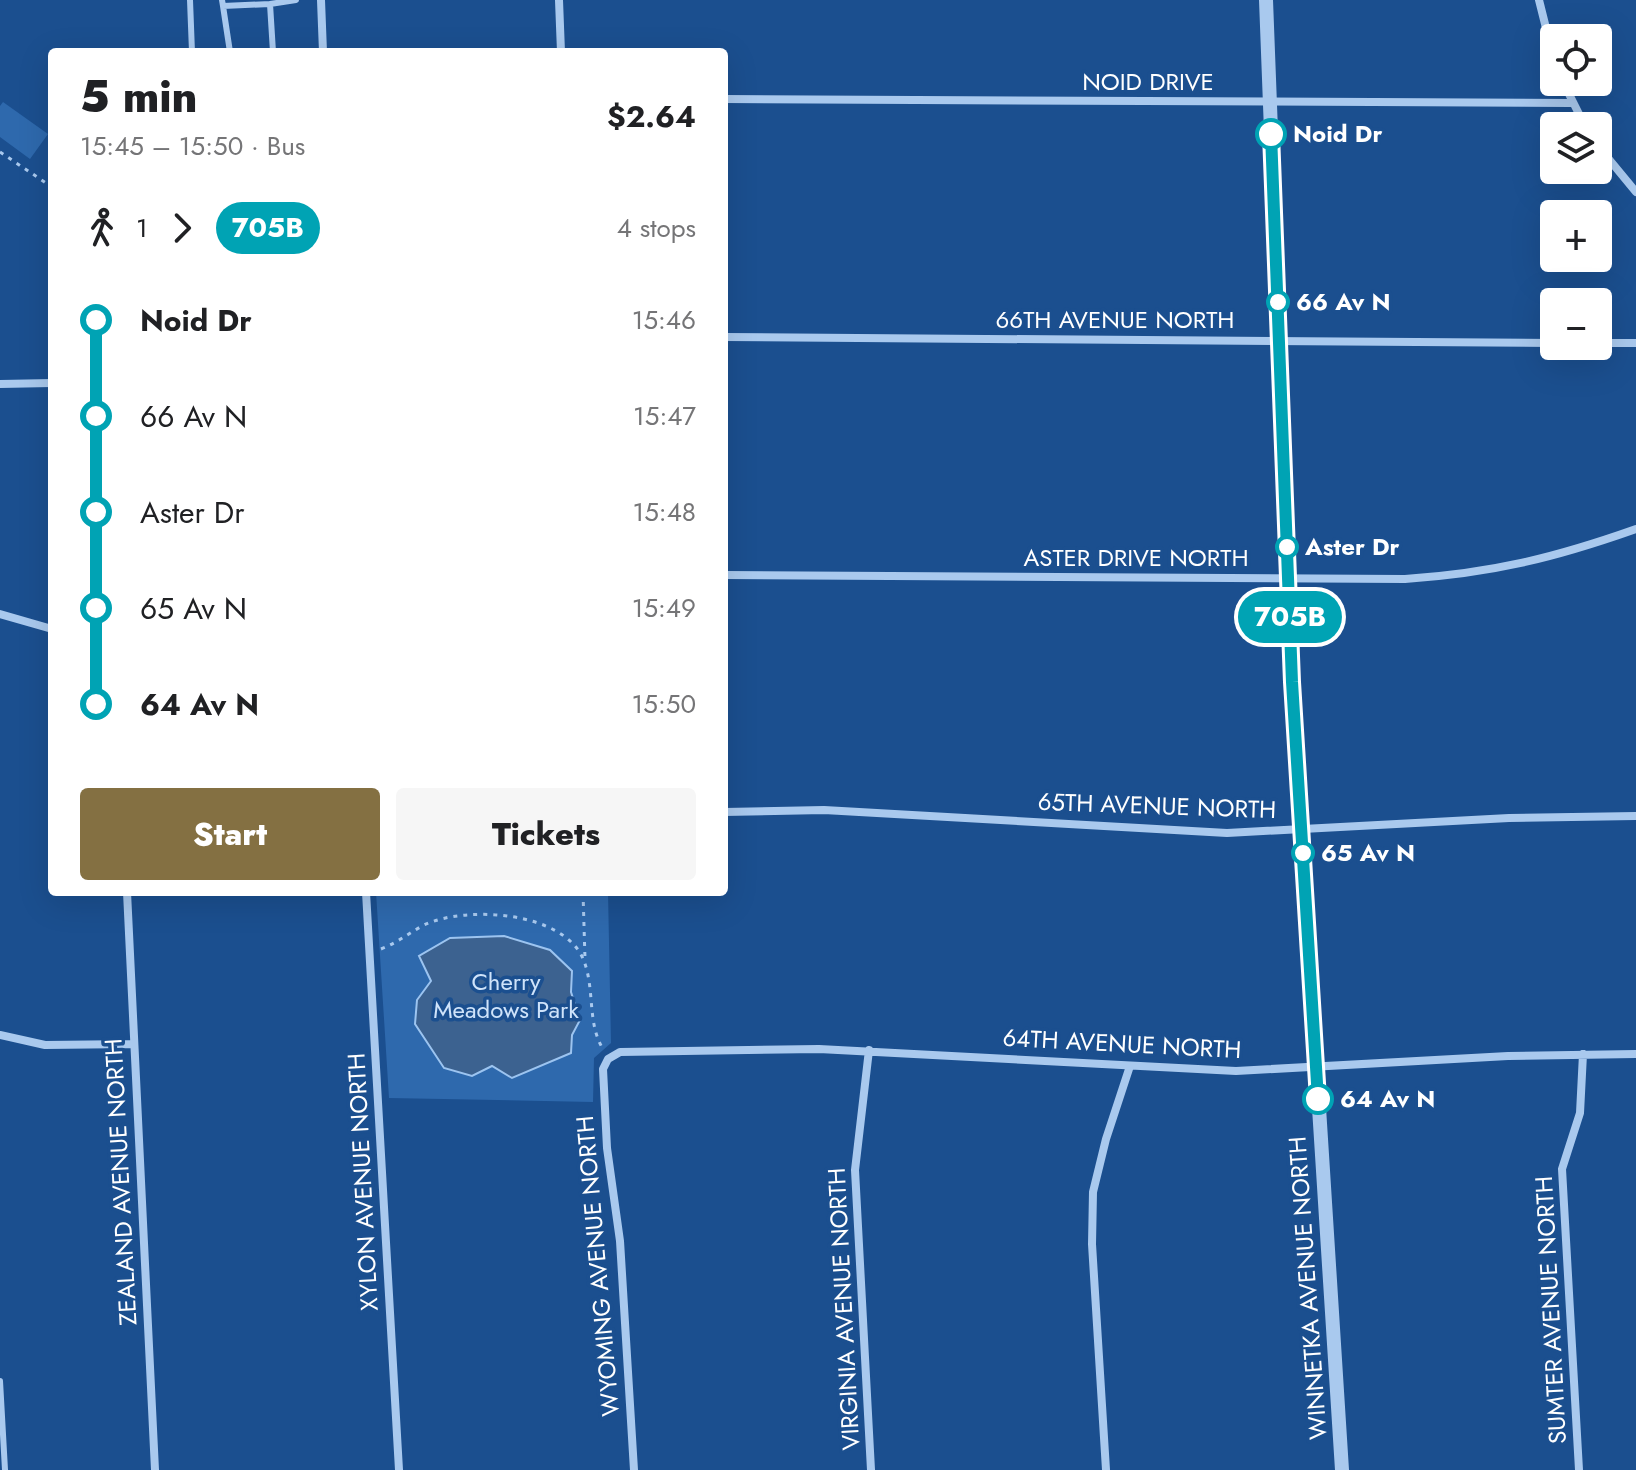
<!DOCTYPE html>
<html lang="en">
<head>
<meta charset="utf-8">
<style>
	:root { --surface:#fff; --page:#f6f6f6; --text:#202124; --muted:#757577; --accent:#847042 }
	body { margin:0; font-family:Jost,sans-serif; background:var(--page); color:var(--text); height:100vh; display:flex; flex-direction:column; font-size:30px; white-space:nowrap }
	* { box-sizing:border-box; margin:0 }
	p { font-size:26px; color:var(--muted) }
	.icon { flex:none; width:44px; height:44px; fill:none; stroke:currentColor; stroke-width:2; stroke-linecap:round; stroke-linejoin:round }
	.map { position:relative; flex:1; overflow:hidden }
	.side { position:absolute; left:48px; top:48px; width:680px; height:848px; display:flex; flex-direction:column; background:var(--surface); border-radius:8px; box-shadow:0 8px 32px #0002 }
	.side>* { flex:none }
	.badge { padding:0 16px; border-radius:26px; font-size:28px; line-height:52px }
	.controls { position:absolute; left:1540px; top:24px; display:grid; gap:16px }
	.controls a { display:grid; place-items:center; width:72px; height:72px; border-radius:8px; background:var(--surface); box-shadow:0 8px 32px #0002; font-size:40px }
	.map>.badge { position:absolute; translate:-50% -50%; box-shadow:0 0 0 4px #fff }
	.legs { display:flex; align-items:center; gap:12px; height:88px; padding:0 32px; font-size:26px }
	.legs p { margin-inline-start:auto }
	.overview { display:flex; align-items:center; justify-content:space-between; height:136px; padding:0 32px }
	h1 { font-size:44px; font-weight:800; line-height:60px }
	.action { display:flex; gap:16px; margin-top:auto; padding:16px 32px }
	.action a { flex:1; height:92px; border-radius:8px; background:var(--accent); color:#fff; font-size:32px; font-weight:800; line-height:92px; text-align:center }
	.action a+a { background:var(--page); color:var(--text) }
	ul { padding:0 32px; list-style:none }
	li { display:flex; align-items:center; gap:28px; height:96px; font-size:30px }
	li i { display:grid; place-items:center; width:12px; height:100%; margin:0 10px; background:currentColor }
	li i::after { content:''; width:20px; height:20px; margin:-10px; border:6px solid; border-radius:50%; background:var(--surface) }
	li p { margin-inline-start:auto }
	li:first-child i { background:linear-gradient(#0000 50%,currentColor 0) }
	li:last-child i { background:linear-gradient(currentColor 50%,#0000 0) }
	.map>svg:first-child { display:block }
	.green { fill:#2e69ad }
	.water { fill:#3c6290; stroke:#9cc4f0; stroke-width:2 }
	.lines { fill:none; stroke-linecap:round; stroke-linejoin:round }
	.path { stroke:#a9c9ee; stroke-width:3; stroke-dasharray:4 6; stroke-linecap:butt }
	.service { stroke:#a9c9ee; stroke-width:6 }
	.minor { stroke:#a9c9ee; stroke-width:8 }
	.tertiary { stroke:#a9c9ee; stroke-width:14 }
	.line-1-casing { stroke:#fff; stroke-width:18 }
	.line-1 { stroke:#00a3b4; stroke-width:12 }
	.stop-1-dot { fill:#fff; stroke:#00a3b4; stroke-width:4 }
	.labels { text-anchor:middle; stroke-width:7; stroke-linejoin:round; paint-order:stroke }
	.street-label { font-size:24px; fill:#fff; stroke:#1b4f8f }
	.stop-label { font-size:24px; font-weight:bold; fill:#fff; stroke:#1b4f8f; text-anchor:start }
	.park-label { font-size:24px; fill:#cfe3fa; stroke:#1b4f8f }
</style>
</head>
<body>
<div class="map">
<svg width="1636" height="1470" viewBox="0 0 1636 1470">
	<rect width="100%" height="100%" fill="#1b4f8f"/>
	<path class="green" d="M3,102l45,32 -18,25 -30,-22v-31z
		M376,892h232l3,151 -17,15 -1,44 -204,-4z"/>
	<path class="water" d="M504,936l46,14 22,21 -1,21 9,28 -8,15 -1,18 -59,25 -20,-12 -20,10 -28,-8 -29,-44 2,-24 14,-19 -12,-25 31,-18z"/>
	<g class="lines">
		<path class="path" d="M0,152l52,35
			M583,892l2,67
			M381,949c16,-6 28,-16 43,-24 42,-20 141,-14 160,36 11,29 3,62 19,88"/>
		<path class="service" d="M190,0l2,52
			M222,0l1,6 47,-2
			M223,6l7,46
			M273,52l-3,-48 26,-4
			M0,1381l5,89"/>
		<path class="minor" d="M321,0l2,52
			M559,0l2,52
			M1539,0l15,60
			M1563,82l22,44
			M724,99l847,4
			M1598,146l38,46
			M724,337l830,6
			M1598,343h38
			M0,384l52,-1
			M724,575l681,4c87,-6 149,-21 231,-50
			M0,614l52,15
			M724,812l100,-2 403,23 282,-15 127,-2
			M127,892l28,578
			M366,892l33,578
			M0,1035l45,10 89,-1
			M869,1050l-14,120 16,300
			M634,1470l-14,-229 -13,-93 -4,-79 5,-10 12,-7 199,-3 417,22 272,-15 128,-2
			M1106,1470l-14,-226 1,-52 13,-53 24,-73
			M1579,1470l-17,-301 18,-56 3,-59"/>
		<path class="tertiary" d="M1266,0l26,682 50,788"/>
	</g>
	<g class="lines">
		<g class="line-1-casing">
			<path id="line-1" d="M1271,134l21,548 26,417"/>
		</g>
		<use href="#line-1" class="line-1"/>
	</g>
	<g class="stop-1-dot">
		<circle cx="1271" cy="134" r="14"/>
		<circle cx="1278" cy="302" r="10"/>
		<circle cx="1287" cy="547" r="10"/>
		<circle cx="1303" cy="853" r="10"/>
		<circle cx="1318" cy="1099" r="14"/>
	</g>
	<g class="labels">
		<g class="street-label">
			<text x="1148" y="90">NOID DRIVE</text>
			<text x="1115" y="328">66TH AVENUE NORTH</text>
			<text x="1136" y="566">ASTER DRIVE NORTH</text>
			<text transform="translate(1157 806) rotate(2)" y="8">65TH AVENUE NORTH</text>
			<text transform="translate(1122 1044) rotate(3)" y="8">64TH AVENUE NORTH</text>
			<text transform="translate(121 1182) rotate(-93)" y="8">ZEALAND AVENUE NORTH</text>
			<text transform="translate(363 1182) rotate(-93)" y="8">XYLON AVENUE NORTH</text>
			<text transform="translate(598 1266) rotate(-95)" y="8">WYOMING AVENUE NORTH</text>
			<text transform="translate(1308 1288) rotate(-94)" y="8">WINNETKA AVENUE NORTH</text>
			<text transform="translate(844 1309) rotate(-93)" y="8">VIRGINIA AVENUE NORTH</text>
			<text transform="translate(1551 1310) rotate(-93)" y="8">SUMTER AVENUE NORTH</text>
		</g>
		<g class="stop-label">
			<text x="1293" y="142">Noid Dr</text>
			<text x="1296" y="310">66 Av N</text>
			<text x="1305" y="555">Aster Dr</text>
			<text x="1321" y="861">65 Av N</text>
			<text x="1340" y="1107">64 Av N</text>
		</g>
		<g class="park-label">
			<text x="506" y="990">Cherry<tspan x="506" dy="28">Meadows Park</tspan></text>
		</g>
	</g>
</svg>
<div class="controls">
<a><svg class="icon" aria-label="locate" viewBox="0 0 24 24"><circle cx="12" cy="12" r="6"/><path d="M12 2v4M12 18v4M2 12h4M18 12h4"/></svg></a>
<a><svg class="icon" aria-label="layers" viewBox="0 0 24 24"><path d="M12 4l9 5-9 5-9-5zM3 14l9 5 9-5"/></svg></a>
<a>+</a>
<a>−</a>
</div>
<b class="badge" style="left:1290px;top:617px;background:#00a3b4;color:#fff">705B</b>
<section class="side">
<div class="overview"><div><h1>5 min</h1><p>15:45 – 15:50 · Bus</p></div><b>$2.64</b></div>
<div class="legs"><svg class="icon" aria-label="walk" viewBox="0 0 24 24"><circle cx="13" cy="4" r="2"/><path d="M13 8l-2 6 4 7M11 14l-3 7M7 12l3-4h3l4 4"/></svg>1<svg class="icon" aria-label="forward" viewBox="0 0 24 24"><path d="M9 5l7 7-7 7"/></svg><b class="badge" style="background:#00a3b4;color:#fff">705B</b><p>4 stops</p></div>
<ul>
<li><i style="color:#00a3b4"></i><b>Noid Dr</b><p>15:46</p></li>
<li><i style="color:#00a3b4"></i><span>66 Av N</span><p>15:47</p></li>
<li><i style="color:#00a3b4"></i><span>Aster Dr</span><p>15:48</p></li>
<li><i style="color:#00a3b4"></i><span>65 Av N</span><p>15:49</p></li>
<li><i style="color:#00a3b4"></i><b>64 Av N</b><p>15:50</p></li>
</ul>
<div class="action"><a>Start</a><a>Tickets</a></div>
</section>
</div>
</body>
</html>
